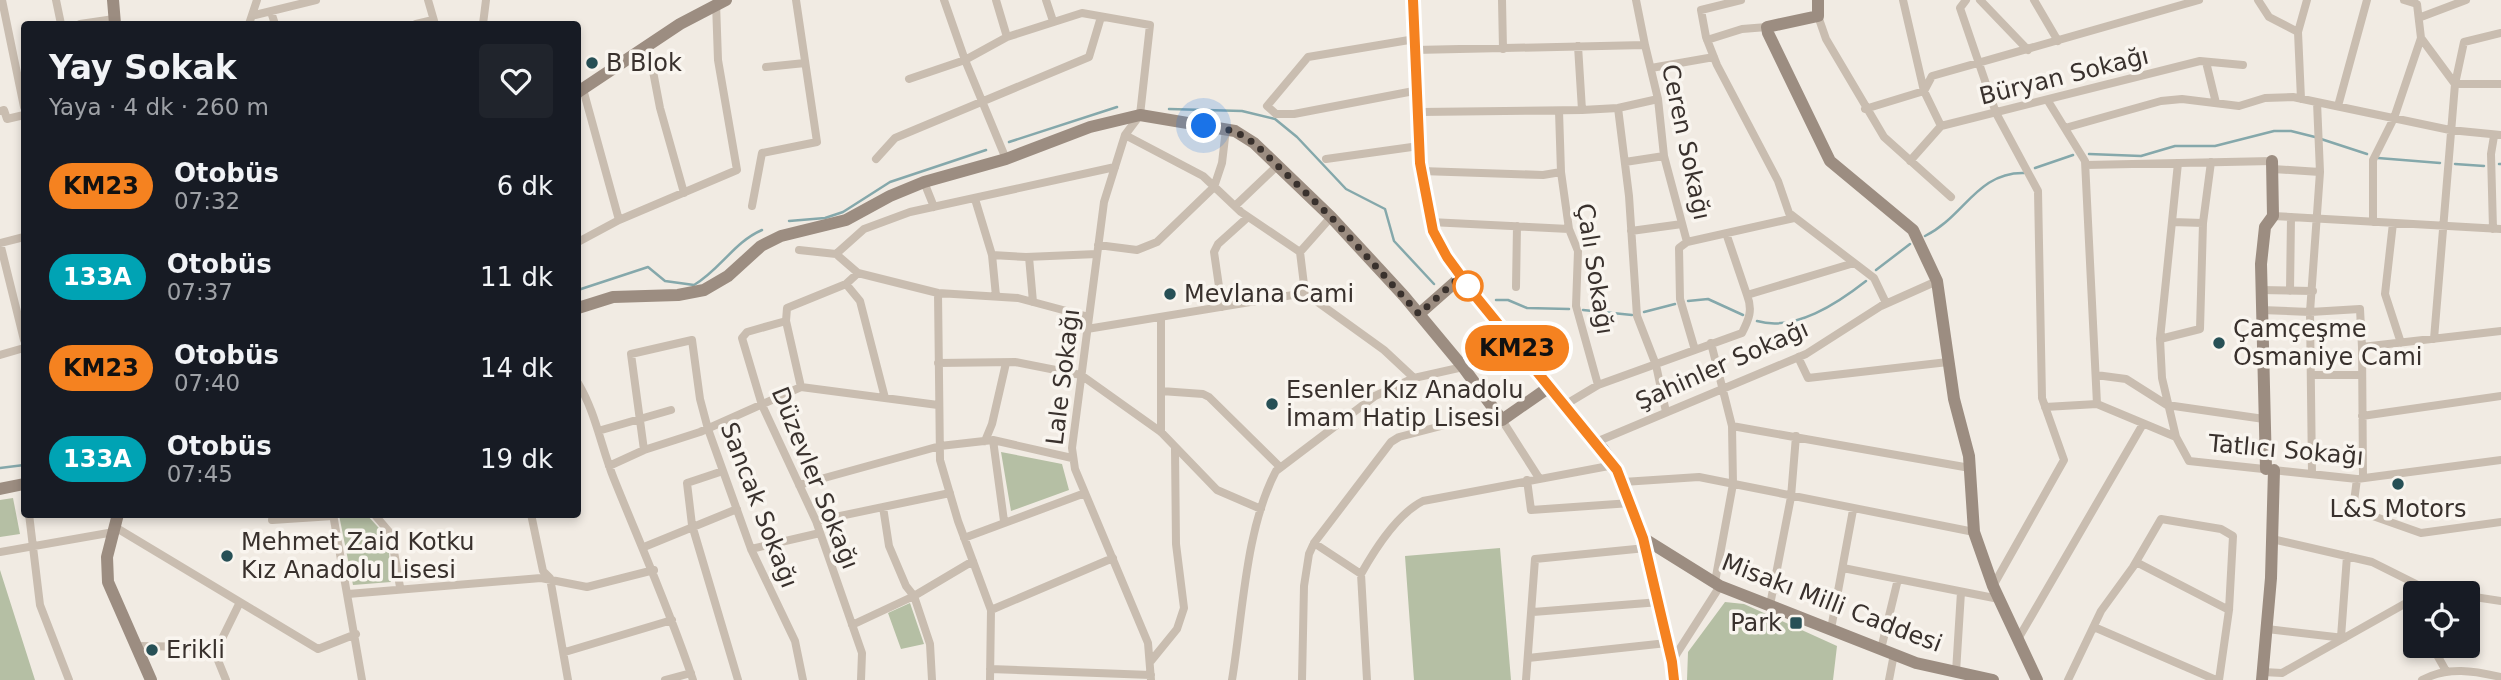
<!DOCTYPE html>
<html lang="tr">
<head>
<meta charset="utf-8">
<style>
	:root { --surface:#171b24; --page:#20242c; --text:#f1f3f6; --muted:#9ea1a6 }
	body { margin:0; font-family:"DejaVu Sans",sans-serif; background:var(--page); color:var(--text); height:100vh; display:flex; flex-direction:column; font-size:26px; white-space:nowrap }
	* { box-sizing:border-box; margin:0 }
	p { font-size:23px; color:var(--muted) }
	.icon { flex:none; width:38px; height:38px; fill:none; stroke:currentColor; stroke-width:2; stroke-linecap:round; stroke-linejoin:round }
	.map { position:relative; flex:1; overflow:hidden }
	.side { position:absolute; left:21px; top:21px; width:560px; height:497px; display:flex; flex-direction:column; background:var(--surface); border-radius:7px; box-shadow:0 4px 10px #0003 }
	.side>* { flex:none }
	.badge { padding:0 14px; border-radius:23px; font-size:24px; line-height:46px }
	.fabs { position:absolute; left:2403px; top:581px; display:grid; gap:14px }
	.fabs a { display:grid; place-items:center; width:77px; height:77px; border-radius:7px; background:var(--surface); box-shadow:0 4px 10px #0003; font-size:35px }
	.you { position:absolute; width:35px; height:35px; margin:-18px; border:5px solid #fff; border-radius:50%; background:#1a73e8; box-shadow:0 0 0 10px #1a73e833 }
	.map>.badge { position:absolute; translate:-50% -50%; box-shadow:0 0 0 4px #fff }
	.round { display:grid; place-items:center; flex:none; width:74px; height:74px; border-radius:7px; background:var(--page) }
	.overview { display:flex; align-items:center; justify-content:space-between; height:119px; padding:0 28px }
	h1 { font-size:33px; font-weight:600; line-height:52px }
	ul { padding:0; list-style:none }
	li { display:flex; align-items:center; gap:21px; height:91px; padding:0 28px }
	li div { flex:1 }
	li b { display:block; font-size:26px }
	li em { font-style:normal }
	li .badge { min-width:77px; font-weight:700; text-align:center }
	.map>svg:first-child { display:block }
	.green { fill:#b5bfa4 }
	.lines { fill:none; stroke-linecap:round; stroke-linejoin:round }
	.stream { stroke:#85a8ab; stroke-width:2.5 }
	.street { stroke:#c9bdb0; stroke-width:8 }
	.secondary { stroke:#9c8d81; stroke-width:12 }
	.line-casing { stroke:#fff; stroke-width:16 }
	.line { stroke:#f58220; stroke-width:10 }
	.walk { stroke:#39312d; stroke-width:7; stroke-dasharray:0 12.6 }
	.poi-dot { fill:#275056; stroke:#f9f5ef; stroke-width:2.5 }
	.stop-dot { fill:#fff; stroke:#f58220; stroke-width:3.5 }
	.labels { text-anchor:middle; stroke-width:7; stroke-linejoin:round; paint-order:stroke }
	.poi-label { font-size:24px; fill:#39312d; stroke:#f9f5ef; text-anchor:start }
	.street-label { font-size:24px; fill:#39312d; stroke:#f9f5ef }
</style>
</head>
<body>
<div class="map">
<svg width="2501" height="680" viewBox="0 0 2501 680">
	<rect width="100%" height="100%" fill="#f1ebe3"/>
	<path class="green" d="M1001,452l61,12 7,26 -58,21z
		M13,498l7,36 -20,3v-37z
		M339,515h28l21,23 3,44 -38,3z
		M1500,548l11,132h-97l-9,-124z
		M0,570l35,110h-35z
		M1725,602l19,2 93,42 -4,34h-146l1,-28z
		M910,603l14,41 -23,5 -13,-36z"/>
	<g class="lines">
		<path class="stream" d="M1169,109l73,2 33,8 22,18 49,52 39,20 9,32 40,43
			M2321,139l46,15
			M1009,142l108,-35
			M2089,154l52,2 34,-10h40l59,-15h17l24,6
			M2378,158l62,5
			M2455,164l29,2
			M2499,164h2
			M2035,168l38,-13
			M789,221l36,-3 18,-6 47,-30 96,-32
			M1925,236c39,-19 52,-64 99,-63
			M1876,270l34,-26
			M578,290l70,-23 17,14 29,4c26,-15 40,-43 68,-55
			M1496,300h12l19,8 42,1
			M1688,301l20,-2 35,16
			M1583,310l49,5
			M1644,312l31,-8
			M1757,321c38,11 81,-18 109,-40
			M0,468l24,-3"/>
		<path class="street" d="M2,0l22,107
			M56,0l5,24
			M428,0l7,24
			M944,0l21,60 41,99
			M996,0l11,37 75,-24 68,12 -10,90 -15,20 -21,67 -32,246 3,21 73,174 3,37
			M1046,0l7,21
			M1502,0l1,49
			M1636,0l9,45
			M1741,0l-40,10 5,27 11,28 61,116 11,32 85,65 12,25
			M1903,0l21,91 17,35
			M1966,0l-6,8 36,105 42,78 4,207 22,62 -71,126
			M1980,0l48,50
			M2034,0l24,41
			M2258,0l11,17 29,15 3,67
			M2404,0l13,4 4,34 34,46
			M271,12l4,12
			M255,15l61,-15
			M1818,16l8,23 58,98 67,60
			M2421,17l45,-17
			M80,24l34,-5
			M249,24l8,-24
			M416,24l17,-4
			M483,24l3,-24
			M2298,32l9,-32
			M1415,39l-107,18 -41,49 9,8h18l125,-24
			M1707,40l35,-11 25,-2
			M648,45l12,63 24,85
			M1578,46l4,64 36,-2 40,-9
			M1415,50l230,-5 13,54 6,57 23,86 107,-24
			M2206,62l10,41
			M766,67l39,-4
			M1651,68l63,-11
			M909,79l56,-19 42,-23
			M2455,84h46
			M583,89l36,131
			M2048,101l37,60 12,243
			M2338,106l29,-106
			M1618,108l11,88 8,120 19,49 10,47
			M1865,109l59,-18 8,-15 267,-76
			M0,111l4,-1 3,9 17,-4
			M1559,111l2,61 8,57 9,22 -2,55 22,79
			M1420,112l162,-2
			M2065,128l96,-27 21,-2 57,7 26,-8 28,-1 157,33 51,5
			M1125,135l78,41 38,36 59,40
			M876,159l19,-21 194,-81 12,-40
			M1326,159l93,-13
			M1910,161l31,-35 259,-65 43,4
			M1625,162l39,-6
			M2086,165l186,-4
			M2273,169l47,3
			M1421,171l122,4 18,-3
			M924,182l10,25
			M975,199l17,56 34,2 71,-3
			M752,206l10,-53 55,-11 -21,-142
			M1235,206l43,-41
			M2273,216l228,13
			M1430,222l139,7
			M2172,222l31,1
			M2373,222v-62l21,-42 27,-80
			M2393,223l-8,71 16,49
			M2493,229l-2,-75 3,-18
			M1631,231l51,-7
			M1726,233l21,62 107,-32
			M578,242l41,-22 118,-50 -19,-110 -2,-57
			M1687,242l-8,6 1,51 15,51
			M0,243l24,97
			M0,243l24,-6
			M1098,245l39,5 20,-8 57,-55 8,-24 4,-34
			M799,250l37,4 22,19 80,20 80,5 71,19
			M836,254l28,-25 46,-17 205,-45
			M992,255l4,41
			M1029,257l4,45
			M846,284l14,17 25,97
			M1516,287l1,-61
			M2261,290l52,1
			M2290,291l1,-74
			M938,293l2,167 18,61 33,89 -1,70
			M1305,293l-5,-41 31,-35
			M1222,307l-8,-55 4,-8 30,-27
			M2261,310l49,2 50,-3 2,38
			M1161,317v115
			M786,321l-39,11 -5,6 20,67 54,116 46,132 -1,27
			M1087,329l218,-36 79,57 30,28 49,-11
			M2160,339l40,-10 3,-106 8,-61
			M2434,339l21,-255 9,-42 37,-9
			M1711,343l21,83 1,58 -18,98
			M0,355l24,-7
			M1798,357l10,21 140,-16
			M938,363l77,-1 66,13 80,57 56,58 44,19
			M2096,375l30,4 41,26 97,14
			M2311,375h51
			M578,383c18,30 23,64 36,96 27,67 56,132 79,201
			M801,387l-15,-66 1,-13 59,-24 12,-11
			M1161,391l42,3 6,3 71,70
			M1563,406l35,-21 144,-52c7,-14 11,-23 5,-38
			M2045,407l52,-3 79,33 13,24 168,18 144,-19
			M2362,416l139,-20
			M1502,420l37,58
			M1732,426l238,42
			M598,431l73,-21
			M2176,437l-14,-59 -2,-39 18,-176
			M993,440l11,81
			M985,441l7,-17 14,-61
			M1596,442l210,-88 75,-48 56,-25
			M644,450l-13,-96 61,-14 8,59 8,30 43,120 44,92 8,39
			M609,466l35,-16 56,-18 101,-45 137,18
			M723,471l-36,12 5,42 46,155
			M2312,474l-2,-162 10,-140 -3,-70
			M2363,478l-1,-131 139,-16
			M2357,479l-4,30 68,24 80,-11
			M1527,480l4,30 100,-7
			M1623,482l76,-5 275,55
			M799,485l141,-39 53,-6 79,18
			M883,507l6,39 17,40 8,10 16,48 2,36
			M29,514l11,91 29,75
			M333,514l29,166
			M374,514l17,20 9,53
			M531,514l12,57 7,7 18,102
			M272,520l61,-4
			M816,521l134,-28
			M115,527l203,122 38,-15
			M964,538l121,-45
			M2272,539l100,23 56,28v3
			M1314,543l47,31 6,106
			M644,547l93,-38
			M751,549l69,-16
			M0,552l114,-20
			M2136,562l93,48
			M1843,568l156,31
			M1361,574c14,-25 36,-60 62,-73l191,-36
			M2425,592l24,1
			M348,594l193,-16 46,9 67,-17
			M2468,596l33,5
			M1770,605l21,-108 5,-61
			M991,610l122,-52
			M1533,612l127,-10
			M852,625l62,-29 59,-35
			M2094,627l122,53
			M1831,629l22,-119
			M2267,629l77,9
			M2341,637l6,-81
			M2018,639l125,-215
			M139,646l65,1 11,6 11,27
			M2432,646l14,25
			M1881,649l17,-70
			M565,652l107,-32
			M215,653l25,-51
			M1528,658l139,-15
			M1151,661l26,-32 7,-21 -8,-64 -1,-95
			M1672,661l48,-75
			M990,669l161,6
			M1956,672l5,-80
			M2263,672l19,1 133,-75
			M665,680l26,-7
			M1232,680c11,-66 13,-150 44,-209l99,-75 39,-18
			M1302,680l2,-94 5,-32 5,-11 77,-101 8,-5 96,-25
			M1526,680l9,-121 111,-11
			M1889,680l5,-26
			M2068,680l33,-69 32,-44 28,-48 60,10 12,7 -4,74 -10,70
			M2422,680c26,-14 52,-9 79,-3"/>
		<path class="secondary" d="M113,0l2,24
			M1413,0l7,162 12,69 15,26 30,41 86,108 40,43 17,25 23,64 29,123 2,19
			M1818,0v16l-51,11 1,6 62,128 83,69 24,51 17,118 15,57 5,76 19,54 44,94
			M578,92l102,-68 46,-24
			M578,308l35,-11 65,-2 26,-5 24,-14 33,-30 20,-10 65,-16 44,-24 34,-14 82,-23 84,-32 50,-12 95,16 19,12 77,74 73,79 59,71 39,53 46,-32
			M1419,314l42,-37
			M2266,469l-5,-205 4,-37 8,-11 -1,-55
			M0,489l24,-5
			M118,514l-11,43 1,25 43,98
			M1643,538l77,48 196,77 77,17
			M2262,680l9,-102 3,-108"/>
	</g>
	<g class="lines">
		<g class="line-casing">
			<path id="line" d="M1413,0l7,163 13,68 14,26 30,41 140,172 26,68 29,124 2,18"/>
		</g>
		<use href="#line" class="line"/>
		<path class="walk" d="M1204,126l31,5 19,12 77,74 88,97 42,-38 7,10"/>
	</g>
	<g class="poi-dot">
		<circle cx="592" cy="63" r="7"/>
		<circle cx="1170" cy="294" r="7"/>
		<circle cx="2219" cy="343" r="7"/>
		<circle cx="1272" cy="404" r="7"/>
		<circle cx="2398" cy="484" r="7"/>
		<circle cx="227" cy="556" r="7"/>
		<rect x="1789" y="616" width="14" height="14" rx="3.5"/>
		<circle cx="152" cy="650" r="7"/>
	</g>
	<circle class="stop-dot" cx="1468" cy="286" r="14"/>
	<g class="labels">
		<g class="poi-label">
			<text x="606" y="71">B Blok</text>
			<text x="1184" y="302">Mevlana Cami</text>
			<text x="2233" y="337">Çamçeşme<tspan x="2233" dy="28">Osmaniye Cami</tspan></text>
			<text x="1286" y="398">Esenler Kız Anadolu<tspan x="1286" dy="28">İmam Hatip Lisesi</tspan></text>
			<text x="2398" y="517" text-anchor="middle">L&amp;S Motors</text>
			<text x="241" y="550">Mehmet Zaid Kotku<tspan x="241" dy="28">Kız Anadolu Lisesi</tspan></text>
			<text x="1782" y="631" text-anchor="end">Park</text>
			<text x="166" y="658">Erikli</text>
		</g>
		<g class="street-label">
			<text transform="translate(2064 76) rotate(-14)" y="8">Büryan Sokağı</text>
			<text transform="translate(1686 142) rotate(78)" y="8">Ceren Sokağı</text>
			<text transform="translate(1595 269) rotate(81)" y="8">Çalı Sokağı</text>
			<text transform="translate(1722 365) rotate(-24)" y="8">Şahinler Sokağı</text>
			<text transform="translate(1063 377) rotate(-83)" y="8">Lale Sokağı</text>
			<text transform="translate(2286 450) rotate(5)" y="8">Tatlıcı Sokağı</text>
			<text transform="translate(815 478) rotate(68)" y="8">Düzevler Sokağı</text>
			<text transform="translate(759 505) rotate(69)" y="8">Sancak Sokağı</text>
			<text transform="translate(1832 603) rotate(21)" y="8">Misakı Milli Caddesi</text>
		</g>
	</g>
</svg>
<div class="fabs">
<a><svg class="icon" aria-label="locate" viewBox="0 0 24 24"><circle cx="12" cy="12" r="6"/><path d="M12 2v4M12 18v4M2 12h4M18 12h4"/></svg></a>
</div>
<div class="you" style="left:1204px;top:126px"></div>
<b class="badge" style="left:1517px;top:348px;background:#f58220;color:#111">KM23</b>
<section class="side">
<div class="overview"><div><h1>Yay Sokak</h1><p>Yaya · 4 dk · 260 m</p></div><a class="round"><svg class="icon" aria-label="heart" viewBox="0 0 24 24"><path d="M12 20l-8-8c-3-5 5-10 8-4 3-6 11-1 8 4z"/></svg></a></div>
<ul>
<li><span class="badge" style="background:#f58220;color:#111">KM23</span><div><b>Otobüs</b><p>07:32</p></div><em>6 dk</em></li>
<li><span class="badge" style="background:#00a3b4;color:#fff">133A</span><div><b>Otobüs</b><p>07:37</p></div><em>11 dk</em></li>
<li><span class="badge" style="background:#f58220;color:#111">KM23</span><div><b>Otobüs</b><p>07:40</p></div><em>14 dk</em></li>
<li><span class="badge" style="background:#00a3b4;color:#fff">133A</span><div><b>Otobüs</b><p>07:45</p></div><em>19 dk</em></li>
</ul>
</section>
</div>
</body>
</html>
